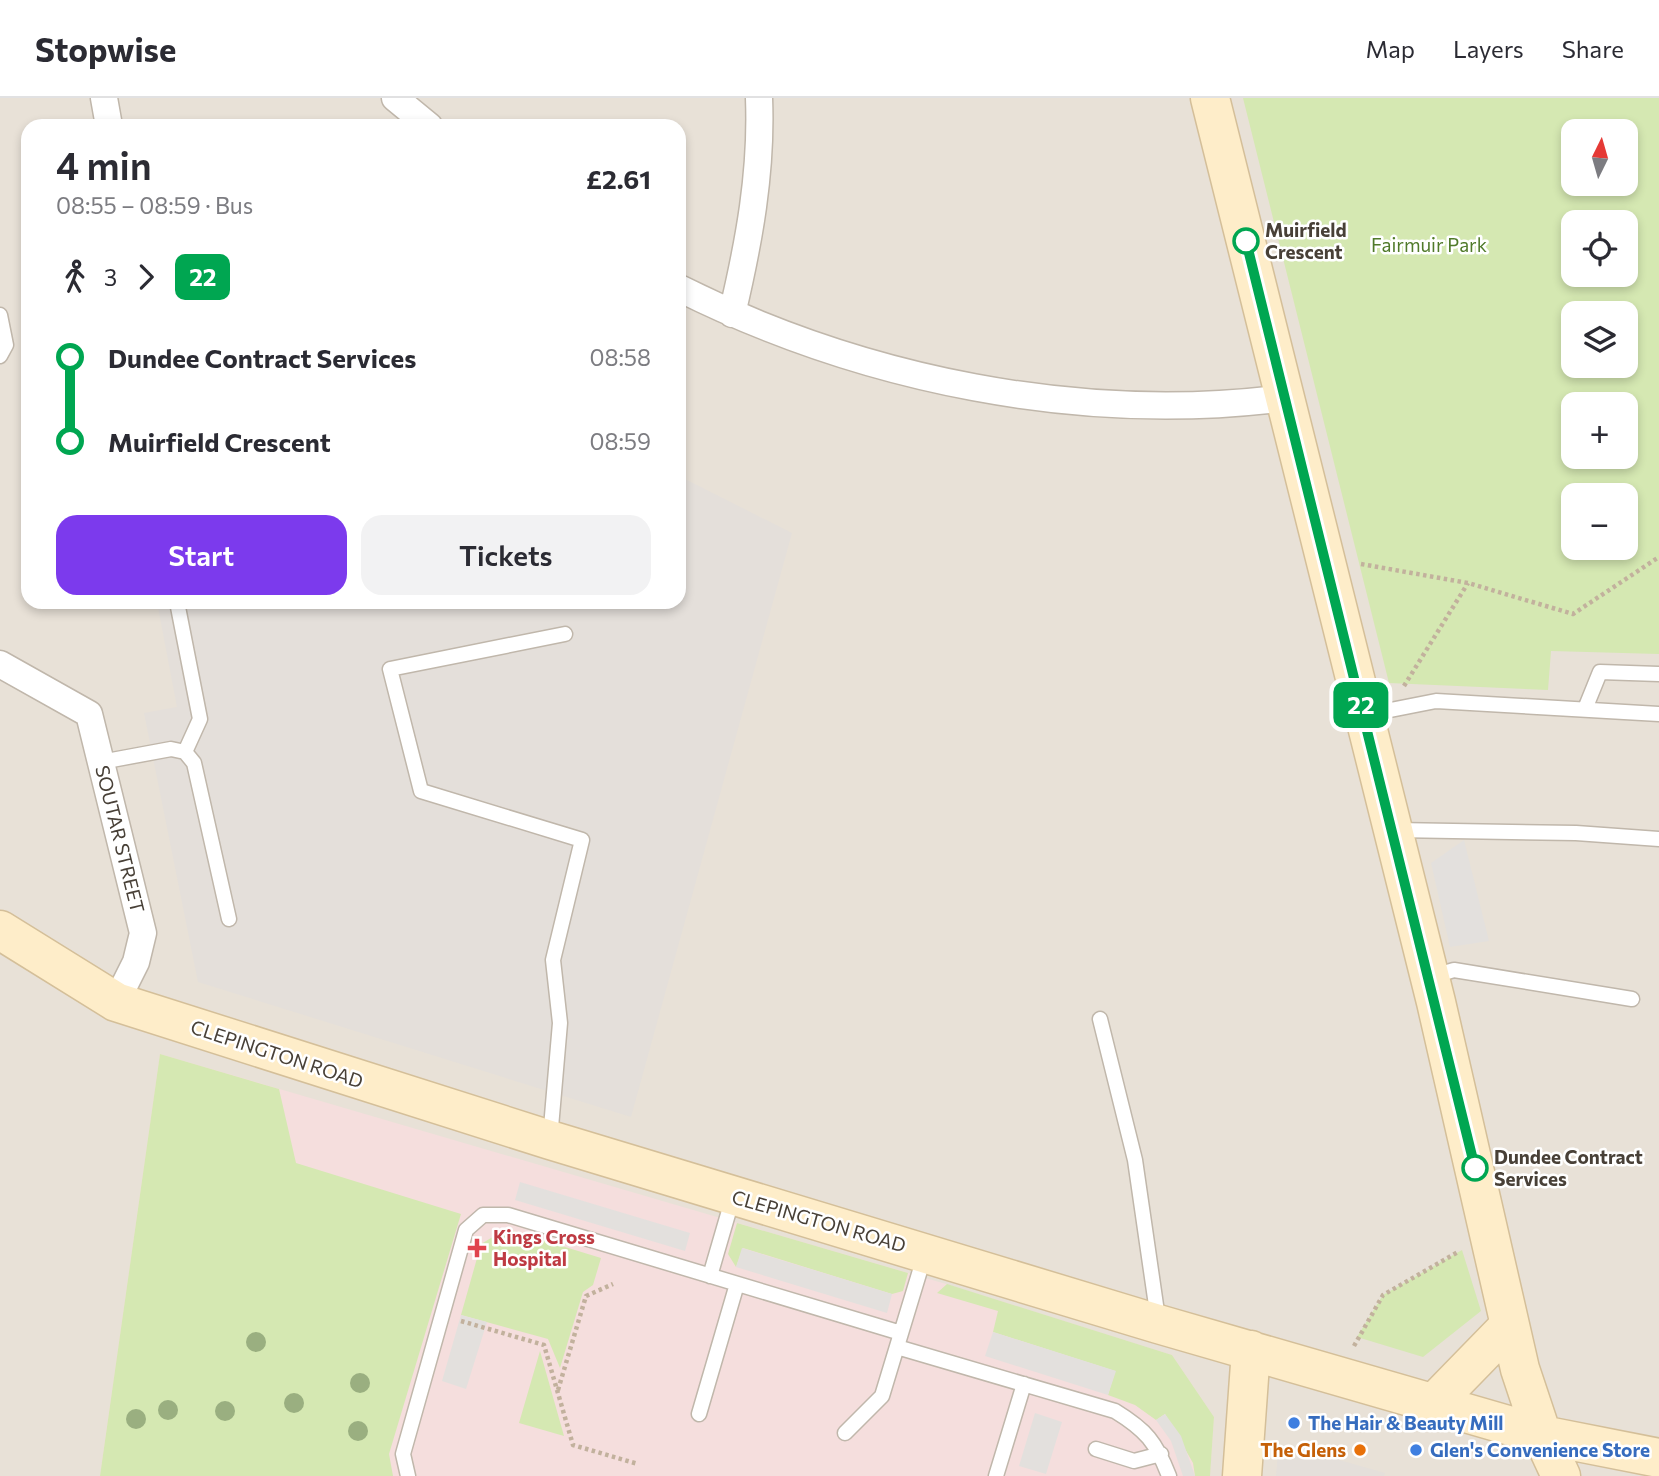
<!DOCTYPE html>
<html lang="en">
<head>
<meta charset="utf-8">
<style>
	:root { --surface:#fff; --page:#f2f2f3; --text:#2b2b33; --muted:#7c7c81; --line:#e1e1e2; --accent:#7c3aed }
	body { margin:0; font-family:Commissioner,sans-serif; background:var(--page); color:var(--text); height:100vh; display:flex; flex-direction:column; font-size:26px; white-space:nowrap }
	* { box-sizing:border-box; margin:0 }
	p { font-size:23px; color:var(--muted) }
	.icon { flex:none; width:38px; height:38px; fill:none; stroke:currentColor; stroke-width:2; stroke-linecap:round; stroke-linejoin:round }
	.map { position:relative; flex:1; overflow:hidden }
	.details { position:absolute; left:21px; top:21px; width:665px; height:490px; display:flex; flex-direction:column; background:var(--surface); border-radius:21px; box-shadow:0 4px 10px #0003 }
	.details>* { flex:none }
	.badge { padding:0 14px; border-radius:10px; font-size:24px; line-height:46px }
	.needle { width:46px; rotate:5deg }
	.tools { position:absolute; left:1561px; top:21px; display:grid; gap:14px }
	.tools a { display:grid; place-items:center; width:77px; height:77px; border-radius:14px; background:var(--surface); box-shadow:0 4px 10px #0003; font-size:35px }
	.map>.badge { position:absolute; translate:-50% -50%; box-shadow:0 0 0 4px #fff }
	.legs { display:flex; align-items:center; gap:10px; height:77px; padding:0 35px; font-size:23px }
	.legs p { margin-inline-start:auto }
	.headline { display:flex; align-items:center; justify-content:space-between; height:119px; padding:0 35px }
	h1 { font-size:38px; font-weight:600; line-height:52px }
	.action { display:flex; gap:14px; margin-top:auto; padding:14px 35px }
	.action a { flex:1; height:80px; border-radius:21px; background:var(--accent); color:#fff; font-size:28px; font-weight:600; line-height:80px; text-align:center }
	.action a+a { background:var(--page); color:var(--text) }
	ul { padding:0 35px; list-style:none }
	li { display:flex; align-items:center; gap:24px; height:84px; font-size:26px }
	li i { display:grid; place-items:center; width:10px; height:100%; margin:0 9px; background:currentColor }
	li i::after { content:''; width:18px; height:18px; margin:-9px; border:5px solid; border-radius:50%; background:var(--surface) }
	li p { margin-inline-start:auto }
	li:first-child i { background:linear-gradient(#0000 50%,currentColor 0) }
	li:last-child i { background:linear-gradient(currentColor 50%,#0000 0) }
	header { display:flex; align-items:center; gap:42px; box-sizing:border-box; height:98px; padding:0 35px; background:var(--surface); border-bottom:2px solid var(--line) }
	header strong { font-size:33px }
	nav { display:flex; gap:38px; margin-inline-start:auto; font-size:24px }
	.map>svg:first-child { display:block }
	.residential { fill:#e8e1d7; fill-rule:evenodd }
	.industrial { fill:#e4dfda }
	.medical { fill:#f5dedd }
	.green { fill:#d5e8b2; fill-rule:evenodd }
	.parking { fill:#e3e0dd }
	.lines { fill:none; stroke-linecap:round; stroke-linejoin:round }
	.lane-casing { stroke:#c0b7ab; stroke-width:17 }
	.street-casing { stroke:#c0b7ab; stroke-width:29 }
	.secondary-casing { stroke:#d4bf99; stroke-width:41 }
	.path { stroke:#c2b19d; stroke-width:4.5; stroke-dasharray:3.5 3.5; stroke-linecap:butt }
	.lane { stroke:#fff; stroke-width:14 }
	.street { stroke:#fff; stroke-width:26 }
	.secondary { stroke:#feedc9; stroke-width:38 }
	.tree { fill:#9aaf80 }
	.line-1-casing { stroke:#fff; stroke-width:16 }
	.line-1 { stroke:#00a651; stroke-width:10 }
	.stop-1-dot { fill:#fff; stroke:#00a651; stroke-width:3.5 }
	.health-dot { fill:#e0444e; stroke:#fff; stroke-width:2.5 }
	.shop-dot { fill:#3f7fe0; stroke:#fff; stroke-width:2.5 }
	.food-dot { fill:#e8710a; stroke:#fff; stroke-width:2.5 }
	.labels { text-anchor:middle; stroke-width:5; stroke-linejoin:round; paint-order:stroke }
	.stop-label { font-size:19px; font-weight:bold; fill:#484037; stroke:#fff; text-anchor:start }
	.park-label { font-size:19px; fill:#507a2a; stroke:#fff }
	.street-label { font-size:19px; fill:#484037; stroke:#fff }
	.health-label { font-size:19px; font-weight:bold; fill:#be3a42; stroke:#fff; text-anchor:start }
	.shop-label { font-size:19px; font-weight:bold; fill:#366cbe; stroke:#fff; text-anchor:start }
	.food-label { font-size:19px; font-weight:bold; fill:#c56008; stroke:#fff; text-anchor:end }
</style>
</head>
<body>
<header>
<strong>Stopwise</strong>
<nav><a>Map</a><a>Layers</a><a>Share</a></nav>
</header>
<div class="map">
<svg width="1659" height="1378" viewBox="0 0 1659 1378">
	<rect width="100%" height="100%" fill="#f4f0e9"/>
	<path class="residential" d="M0,0h1659v1378h-1659zM28,28h651v476h-651zM1573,33h53v53h-53zM1573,124h53v53h-53zM1573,215h53v53h-53zM1573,306h53v53h-53zM1573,397h53v53h-53z"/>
	<path class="industrial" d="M679,378l113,57 -161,584 -433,-135 -54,-269 33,-6 -20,-105h522z
		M1304,1352l81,23 -1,3h-108l2,-23 23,5z"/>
	<path class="medical" d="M160,956l786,230 226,71 42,62 -4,59h-1110z"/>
	<path class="green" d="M1243,0h416v556l-108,-3 -3,39 -159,-7zM1573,33h53v53h-53zM1573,124h53v53h-53zM1573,215h53v53h-53zM1573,306h53v53h-53zM1573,397h53v53h-53z
		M160,956l119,35 17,74 165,51 -72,240 4,22h-293z
		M737,1125l171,50 -5,18 -11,3 -149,-46 -7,19 -8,-13z
		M506,1131l95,29 -8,27 -10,7 -23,76 -12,-29 -87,-24 20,-71z
		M1462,1152l19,61 -58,46 -66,-20 26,-42z
		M947,1186l225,71 42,62 -4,59h-15l-2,-13 -28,-49 -9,6 -21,-15 -27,-10 7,-24 -122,-39 5,-21 -61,-18z
		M540,1253l24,85 -45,-13z"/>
	<path class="parking" d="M1464,742l25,101 -39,6 -19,-84z
		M520,1084l170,51 -5,18 -170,-51z
		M742,1150l150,46 -5,19 -151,-46z
		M461,1217l26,7 -21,67 -24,-8z
		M993,1234l123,39 -8,24 -123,-39z
		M1035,1315l27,9 -16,52 -27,-8z
		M1165,1316l16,22 14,40h-12l-12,-35 -15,-21z"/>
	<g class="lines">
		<g class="lane-casing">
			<path id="lane" d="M0,217l6,30 -6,11
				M177,504l23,117 -15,33
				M1585,611l15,-37 59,2
				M1365,617l71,-14 223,13
				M101,664l70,-13 14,3 9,11 35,156
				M1395,732l181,3 83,6
				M1430,879l24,-7 178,29
				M1100,921l35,141 23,159
				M550,1041l10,-116 -7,-63 29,-120 -161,-49 -31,-122 175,-35
				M710,1178l23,-79
				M897,1249l218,64c31,19 41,31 54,65
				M699,1316l38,-130
				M845,1335l37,-37 43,-142
				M1096,1351l38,12 27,-7
				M408,1378l-5,-22 63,-224 17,-15h25l393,118
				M996,1378l28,-92"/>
		</g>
		<g class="street-casing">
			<path id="street" d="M104,0l5,28
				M395,0l34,28
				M679,190c184,92 401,136 606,110
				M732,216c17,-72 30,-142 27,-216
				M0,566l89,50 54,219 -7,29 -20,40"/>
		</g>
		<g class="secondary-casing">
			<path id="secondary" d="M1210,0l226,904 84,367 22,66 19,41
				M0,832l116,72 434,138 608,184 384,111 117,23
				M1434,1305l75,-77
				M1242,1378l9,-126"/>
		</g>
		<path class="path" d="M1361,466l107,19 105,31 86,-57
			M1404,588l64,-103
			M461,1223l83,24 29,100 65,19
			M1354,1248l29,-51 75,-43
			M558,1292l28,-94 27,-12"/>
		<use href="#lane" class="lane"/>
		<use href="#street" class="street"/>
		<use href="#secondary" class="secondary"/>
	</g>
	<g class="tree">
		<circle cx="256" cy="1244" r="10"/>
		<circle cx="360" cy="1285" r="10"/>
		<circle cx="294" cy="1305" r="10"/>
		<circle cx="168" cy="1312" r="10"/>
		<circle cx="225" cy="1313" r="10"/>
		<circle cx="136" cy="1321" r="10"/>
		<circle cx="358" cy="1333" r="10"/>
	</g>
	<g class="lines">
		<g class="line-1-casing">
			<path id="line-1" d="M1246,143l229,927"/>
		</g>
		<use href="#line-1" class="line-1"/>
	</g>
	<g class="stop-1-dot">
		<circle cx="1246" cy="143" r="12"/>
		<circle cx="1475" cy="1070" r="12"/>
	</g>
	<path class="health-dot" d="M473.5 1139.5h7v7h7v7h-7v7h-7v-7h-7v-7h7z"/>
	<g class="shop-dot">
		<circle cx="1294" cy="1325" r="7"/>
		<circle cx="1416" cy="1352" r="7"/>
	</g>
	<circle class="food-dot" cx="1360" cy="1352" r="7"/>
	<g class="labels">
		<g class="stop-label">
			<text x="1265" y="139">Muirfield<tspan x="1265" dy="22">Crescent</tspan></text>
			<text x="1494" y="1066">Dundee Contract<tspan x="1494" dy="22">Services</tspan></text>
		</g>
		<g class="park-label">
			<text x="1429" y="154">Fairmuir Park</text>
		</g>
		<g class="street-label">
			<text transform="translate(120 741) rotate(76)" y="7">SOUTAR STREET</text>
			<text transform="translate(277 956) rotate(18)" y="7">CLEPINGTON ROAD</text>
			<text transform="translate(819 1123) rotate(16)" y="7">CLEPINGTON ROAD</text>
		</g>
		<g class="health-label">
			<text x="493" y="1146">Kings Cross<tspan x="493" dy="22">Hospital</tspan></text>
		</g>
		<g class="shop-label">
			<text x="1308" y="1332">The Hair &amp; Beauty Mill</text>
			<text x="1430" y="1359">Glen's Convenience Store</text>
		</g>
		<g class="food-label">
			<text x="1346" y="1359">The Glens</text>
		</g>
	</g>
</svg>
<div class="tools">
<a><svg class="needle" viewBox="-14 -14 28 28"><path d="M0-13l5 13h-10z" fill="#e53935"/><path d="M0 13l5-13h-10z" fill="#7c7c81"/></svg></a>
<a><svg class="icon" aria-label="locate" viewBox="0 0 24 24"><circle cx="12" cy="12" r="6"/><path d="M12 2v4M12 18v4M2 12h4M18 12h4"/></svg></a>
<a><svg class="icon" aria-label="layers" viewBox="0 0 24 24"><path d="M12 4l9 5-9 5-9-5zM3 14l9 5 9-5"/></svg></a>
<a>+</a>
<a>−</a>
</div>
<b class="badge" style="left:1361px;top:607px;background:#00a651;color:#fff">22</b>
<section class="details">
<div class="headline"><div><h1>4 min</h1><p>08:55 – 08:59 · Bus</p></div><b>£2.61</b></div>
<div class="legs"><svg class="icon" aria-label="walk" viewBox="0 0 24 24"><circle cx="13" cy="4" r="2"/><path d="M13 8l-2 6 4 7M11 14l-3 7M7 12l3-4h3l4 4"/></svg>3<svg class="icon" aria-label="forward" viewBox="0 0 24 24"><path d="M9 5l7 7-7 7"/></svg><b class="badge" style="background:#00a651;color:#fff">22</b></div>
<ul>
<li><i style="color:#00a651"></i><b>Dundee Contract Services</b><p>08:58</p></li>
<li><i style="color:#00a651"></i><b>Muirfield Crescent</b><p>08:59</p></li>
</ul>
<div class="action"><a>Start</a><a>Tickets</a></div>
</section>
</div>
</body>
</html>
